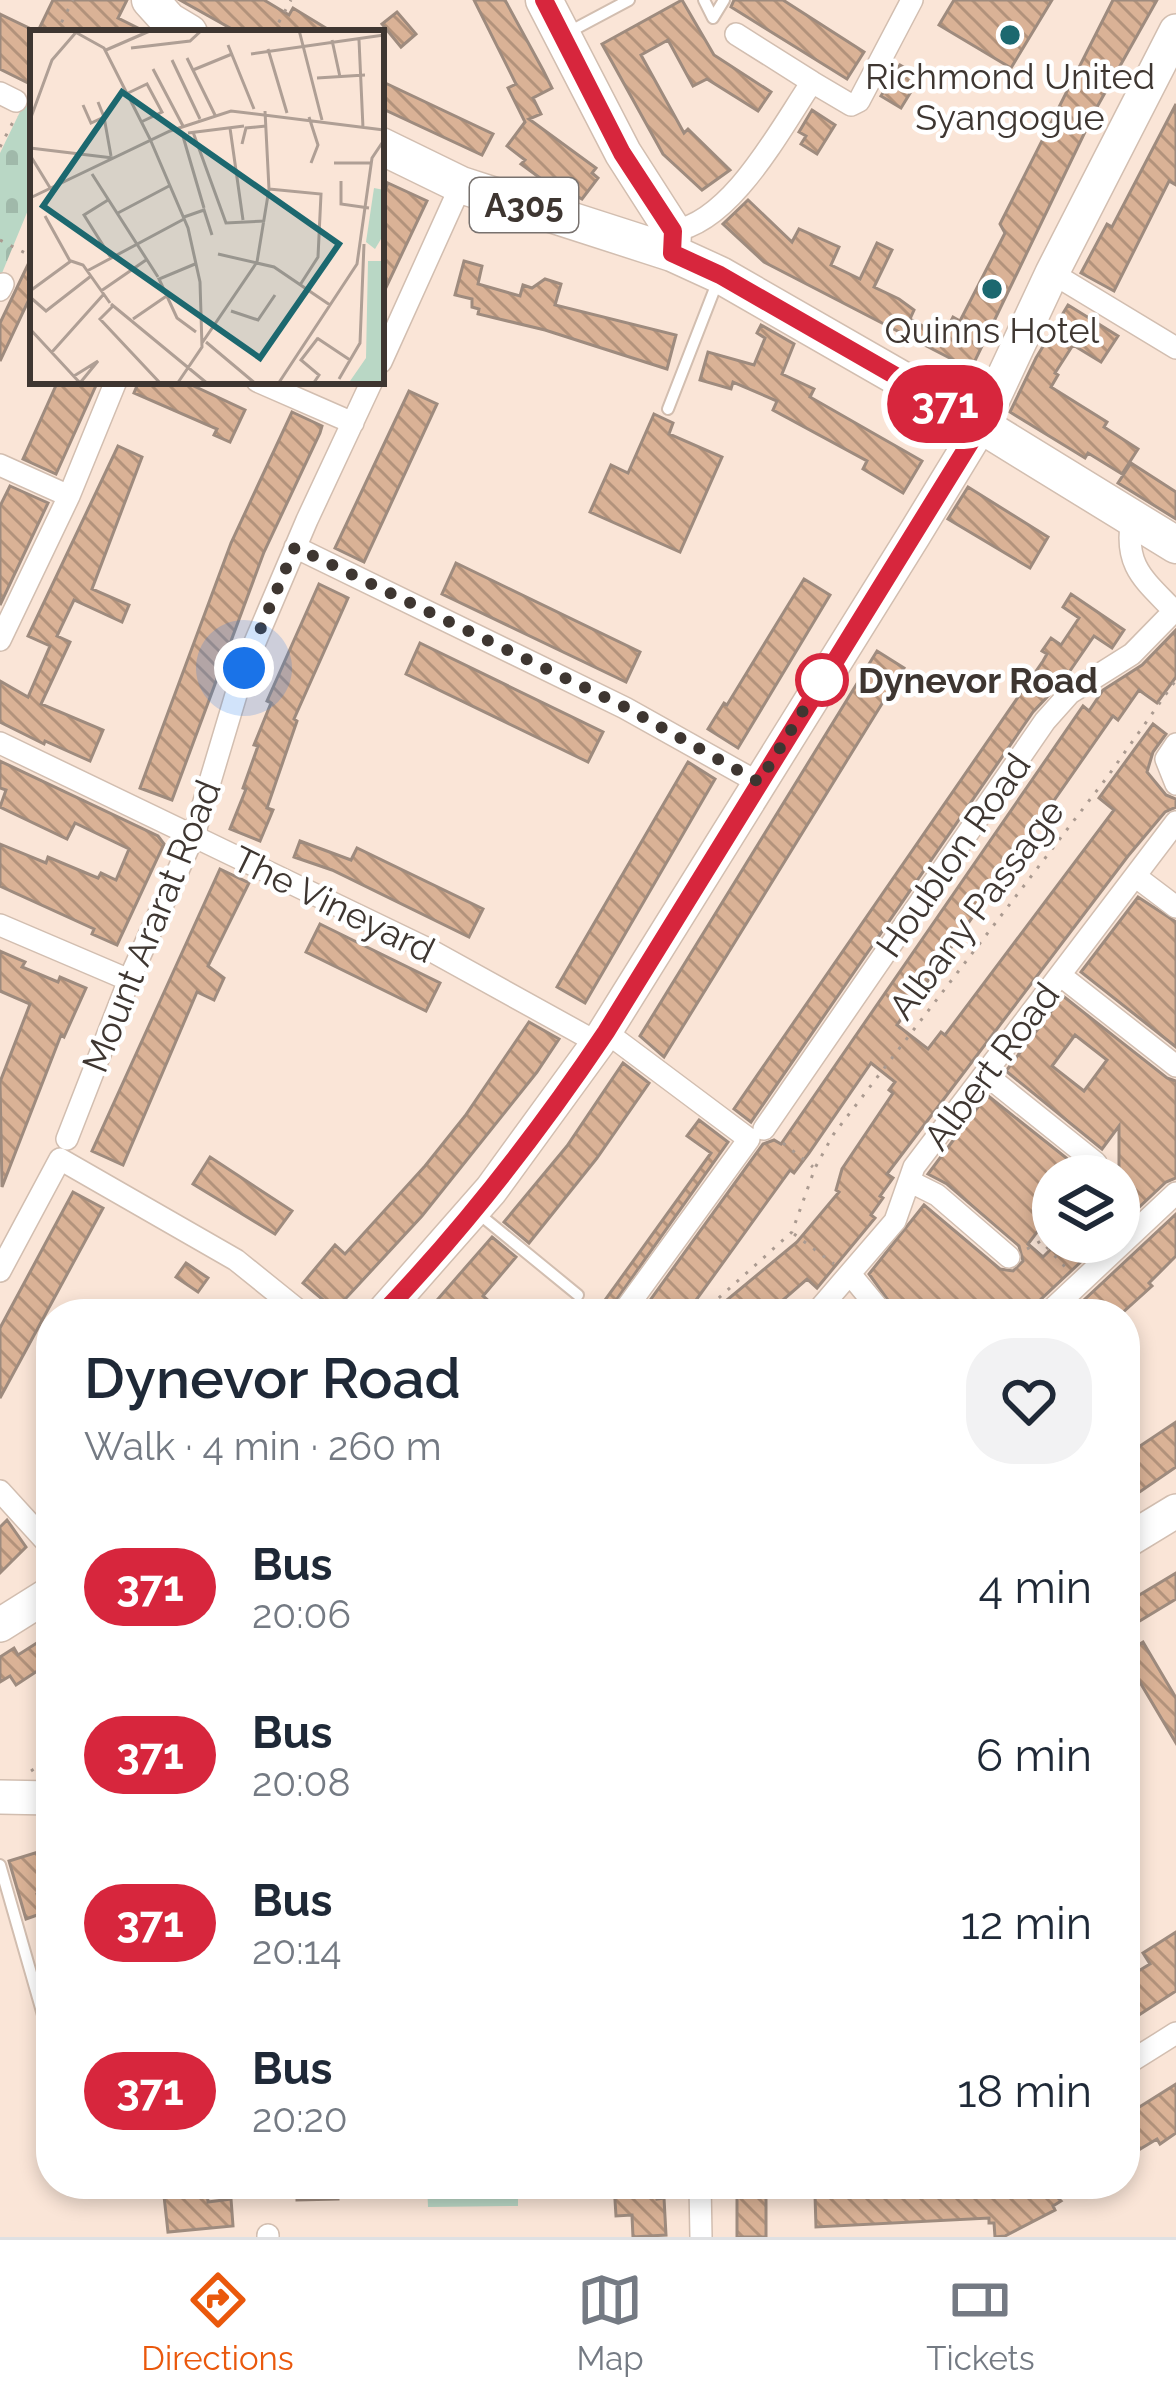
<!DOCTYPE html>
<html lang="en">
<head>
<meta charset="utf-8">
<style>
	:root { --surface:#fff; --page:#f2f2f3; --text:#1f2937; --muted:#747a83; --line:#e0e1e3; --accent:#ea580c }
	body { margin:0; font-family:Raleway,sans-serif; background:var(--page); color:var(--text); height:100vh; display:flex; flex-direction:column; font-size:45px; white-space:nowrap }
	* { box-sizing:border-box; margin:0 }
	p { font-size:39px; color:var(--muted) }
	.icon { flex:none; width:66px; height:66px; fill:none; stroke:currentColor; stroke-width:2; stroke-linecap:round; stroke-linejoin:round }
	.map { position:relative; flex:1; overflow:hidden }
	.side { position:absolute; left:36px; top:1299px; width:1104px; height:900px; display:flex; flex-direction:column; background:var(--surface); border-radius:48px; box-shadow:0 6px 18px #0003 }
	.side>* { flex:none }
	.badge { padding:0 24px; border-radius:39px; font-size:42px; line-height:78px }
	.controls { position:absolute; left:1032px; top:1155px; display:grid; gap:24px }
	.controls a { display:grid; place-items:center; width:108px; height:108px; border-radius:50%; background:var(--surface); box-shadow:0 6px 18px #0003; font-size:60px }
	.you { position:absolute; width:60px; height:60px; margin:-30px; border:9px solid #fff; border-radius:50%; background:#1a73e8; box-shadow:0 0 0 18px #1a73e833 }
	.map>.badge { position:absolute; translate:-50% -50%; box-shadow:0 0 0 6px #fff }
	.round { display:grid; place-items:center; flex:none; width:126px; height:126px; border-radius:48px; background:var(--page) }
	.summary { display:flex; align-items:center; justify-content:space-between; height:204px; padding:0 48px }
	h1 { font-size:57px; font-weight:600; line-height:90px }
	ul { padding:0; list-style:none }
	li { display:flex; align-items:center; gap:36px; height:168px; padding:0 48px }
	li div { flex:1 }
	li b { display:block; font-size:45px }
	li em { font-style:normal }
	li .badge { min-width:132px; font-weight:700; text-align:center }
	.menu { display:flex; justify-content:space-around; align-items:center; height:168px; border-top:3px solid var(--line); background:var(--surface); font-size:33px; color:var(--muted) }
	.menu a { display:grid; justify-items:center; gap:6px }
	.menu .active { color:var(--accent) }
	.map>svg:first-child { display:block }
	.cemetery { fill:url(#cemetery-stones) }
	.park { fill:#b9d7c5 }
	.building { fill:url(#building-back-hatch); stroke:#9e8b7e; stroke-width:3; fill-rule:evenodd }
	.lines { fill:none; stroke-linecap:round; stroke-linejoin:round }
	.lane-casing { stroke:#d2beb0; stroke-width:14 }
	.street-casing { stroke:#d2beb0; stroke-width:24 }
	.secondary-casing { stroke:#d2beb0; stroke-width:36 }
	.primary-casing { stroke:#d2beb0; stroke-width:39 }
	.path { stroke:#aa9a90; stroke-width:3; stroke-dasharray:3 9; stroke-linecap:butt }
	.lane { stroke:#fff; stroke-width:10 }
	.street { stroke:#fff; stroke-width:21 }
	.secondary { stroke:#fff; stroke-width:33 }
	.primary { stroke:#fff; stroke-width:36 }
	.line-casing { stroke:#fff; stroke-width:27 }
	.line { stroke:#d7263d; stroke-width:18 }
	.walk { stroke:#3e3631; stroke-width:12; stroke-dasharray:0 21.6 }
	.poi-dot { fill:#1c686f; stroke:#fff; stroke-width:4.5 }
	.stop-dot { fill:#fff; stroke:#d7263d; stroke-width:6 }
	.labels { text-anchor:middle; stroke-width:9; stroke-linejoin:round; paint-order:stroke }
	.shield { fill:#fff; stroke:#78726f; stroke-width:3 }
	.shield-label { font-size:33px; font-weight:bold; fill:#3e3631 }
	.poi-label { font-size:36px; fill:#3e3631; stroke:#fff }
	.stop-label { font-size:36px; font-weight:bold; fill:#3e3631; stroke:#fff; text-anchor:start }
	.street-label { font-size:36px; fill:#3e3631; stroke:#fff }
	.inset-road { fill:none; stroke:#af9f95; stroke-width:3 }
	.view { fill:#1c686f; fill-opacity:0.15; stroke:#1c686f; stroke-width:6 }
	.inset-edge { fill:none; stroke:#3e3631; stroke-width:6 }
</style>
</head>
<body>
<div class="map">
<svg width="1176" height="2237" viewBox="0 0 1176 2237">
	<defs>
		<pattern id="cemetery-stones" width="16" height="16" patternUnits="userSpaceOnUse" patternTransform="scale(3)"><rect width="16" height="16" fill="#b9d7c5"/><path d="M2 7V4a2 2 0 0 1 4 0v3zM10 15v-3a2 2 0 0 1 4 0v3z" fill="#a0b9aa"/></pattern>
		<pattern id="building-back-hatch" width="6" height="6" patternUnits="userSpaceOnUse" patternTransform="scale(3)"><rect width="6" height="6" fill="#dab296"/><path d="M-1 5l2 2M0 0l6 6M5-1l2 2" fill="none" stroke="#b2927b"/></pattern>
	</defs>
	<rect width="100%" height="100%" fill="#fae5d7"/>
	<path class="cemetery" d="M33,85v113l-33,80v-125z"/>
	<path class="park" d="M427,2184h91v22l-90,1z"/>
	<path class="building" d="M53,0h74l-9,18 30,15h-111z
		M180,0h84l25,15 4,-7 41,25h-95z
		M474,0h31l38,70 9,18 -19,10 8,16 -12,5 67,49 -4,5 6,5 -16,21 -25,-14 -2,4 -34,-25 4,-4 -18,-14 18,-24 -17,-34 8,-4z
		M682,0l32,55 57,37 -13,19 -51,-32 -14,7 -25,-46 -27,15 43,78 4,-4 42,41 -28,20 -39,-36 -61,-110z
		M734,0h49l81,52 -17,27 -116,-72z
		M954,0h98l-41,68 -72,-43z
		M1113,0h44l-60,107 -126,262 -207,-107 -41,-38 25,-24 44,42 7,-13 40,18 -8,18 29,14 17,-36 15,7 -18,37 25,12 15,11 -4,9 33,18 10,-20 7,4 45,-88 -5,-9z
		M397,12l19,22 -15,13 -19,-23z
		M0,14l33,16v41l-5,12 -28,-14z
		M900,65l20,12 -19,31 -20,-12z
		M381,81l112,53 -11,21 -101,-47z
		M1176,104v81l-7,-4 -55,110 -33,-18 26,-49 5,3z
		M812,110l23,15 -18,29 -16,-10 5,-8 -7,-4z
		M388,183l39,18 -46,97v-99z
		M33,254v37l-33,70v-38z
		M464,261l18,5 -4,18 42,12 3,-11 9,3 13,-9 16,5 -6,21 121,30 -9,34 -122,-39 -67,-16 1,-5 -7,-2v-8l-17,-4z
		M1068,305l50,31 -17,26 -28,-17 -18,28 3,2 -7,12 56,35 -3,5 34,22 -16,25 -34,-21 -3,5 -75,-46 26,-54z
		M761,325l33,19 -12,30 32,15 -4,8 112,64 -19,32 -40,-24 4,-8 -94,-51 4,-9 -44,-19 -2,7 -31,-9 8,-28 46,13 11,-27 -8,-5z
		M58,381h40l-42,93 -33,-15z
		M139,381h44l62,29 -15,32 -16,-7 3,-6 -83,-36z
		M409,391l28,13 -73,158 -29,-14z
		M292,412l30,14 -2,7 -56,119 -92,248 -32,-12 91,-245z
		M654,414l19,9 -4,11 53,23 -42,95 -90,-40 21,-47 17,8z
		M118,446l24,11 -50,132 37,16 -7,17 -48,-22 -17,36 13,6 -29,62 62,26 -13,31 -45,-20 -1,3 -44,-22v-41l28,16 22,-51 -22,-10z
		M1131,463l45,29v27l-58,-36z
		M10,486l38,17 -48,102v-99z
		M968,487l80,50 -18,31 -82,-49z
		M456,563l184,89 -14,30 -184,-88z
		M804,579l26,16 -92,153 -30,-19 16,-26 3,2z
		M319,584l29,14 -54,121 3,2 -30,87 6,2 -13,31 -30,-12 16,-40 -3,-1 15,-42 -4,-1 17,-42 -4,-2z
		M1071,594l53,36 -12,18 -18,-12 -29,42 -32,34 -282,410 -17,-13 309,-448 4,-7 -5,-3 9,-13 10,7 18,-27 -16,-11z
		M1176,630v47l-19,26 -18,-13 -21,30 -5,-4 -216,309 31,24 13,-17 4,3 169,-225 -15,-12 54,-74 13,10 -13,18 -6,20 19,23 10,4v8l-11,5 -37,44 -241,318 6,4 -13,18 3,2 -12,17 4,3 -58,70 -10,-9 -23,20 5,5 -11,10h-68l87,-72 42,-50 -3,-2 6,-21 51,-76 -4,-3 6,-8 -24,-19 -62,90 -15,20 -4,-3 -104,144h-37l-6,-4 120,-166 11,-4 7,4 302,-438 6,5 14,-21 39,-25z
		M420,643l183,89 -15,30 -182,-88z
		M877,651l27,17 -240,389 -24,-21z
		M0,761l158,75 6,8 -47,101 -25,-11 2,-5 -94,-43v-42l46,19 2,-6 50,21 3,-5 15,7 13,-31 -54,-26 -8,16 -67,-32 6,-17 -6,-2z
		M688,762l27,17 -130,224 -28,-16z
		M300,841l51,19 6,-12 126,61 -14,28 -137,-67 -38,-13z
		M220,869l29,14 -41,83 16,12 -10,22 -17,-8 -74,173 -31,-14z
		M1138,897l38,25v125l-95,-75z
		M320,924l120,59 -14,28 -120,-59z
		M0,951l25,11 -3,5 36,15 2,-5 26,11 -22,49 -3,-2 -59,152 -2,-105 30,-78 -30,-13z
		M1063,996l104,82 9,3v97l-10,4 -47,44v-100l-17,23 -96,-78zM1075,1035l32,25 -23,31 -32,-25z
		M529,1022l30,17 -22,33 -115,144 -87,94 -32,-27 32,-38 10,9 80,-88 40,-50z
		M623,1063l26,20 -52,75 -68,85 -25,-21 63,-76z
		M987,1095l97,77 -3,4h-28v35l-25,33 15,13 15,-15h44l-65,61 -5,11h-134l-29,-40 55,-69 76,64 13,2 10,-10 -4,-15 -72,-62 -19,-10z
		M699,1120l29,22 -121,171 -7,-6 111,-154 -24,-17z
		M210,1157l82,54 -17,23 -82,-50z
		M73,1192l30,16 -103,190v-70z
		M1176,1214v42l-27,27 3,3 -31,28h-52z
		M492,1237l24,20 -33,39 8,7 -9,11h-43l-8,-7z
		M186,1263l22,15 -10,14 -22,-15z
		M1176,1422v45l-51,35v-46z
		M7,1520l19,27 -26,26v-46z
		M1176,1573v26l-38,23 -12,-19z
		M51,1634v28l-35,23 -6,-9 -10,6v-25l14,-9 4,7z
		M1143,1642l33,56v45l-51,-86v-4z
		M51,1848v42l-14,4 6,19 -17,6 -17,-58z
		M1176,1932v59l-51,33v-45l25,-15 -7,-11z
		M1176,2084v49l-16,11 -3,-5 -32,19v-42z
		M297,2184h41v15l-41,1z
		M614,2184h42l1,15 7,-1 2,37 -33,2 -1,-22 -16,1z
		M1019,2184h61l-22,14 3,3 -8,5 2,4 -50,26 -10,1 -1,-14h-5v-5l-173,9 -1,-32 136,-1 71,-5z
		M207,2191l1,11 23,-3 2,27 -65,6 -4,-36z
		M737,2195h29v42h-29z"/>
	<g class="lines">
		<g class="lane-casing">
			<path id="lane" d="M704,0l9,18 11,-18
				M569,32l60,-32
				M668,409l49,-126
				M479,1214l99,81
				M0,1865l51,178"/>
		</g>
		<g class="street-casing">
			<path id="street" d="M736,34l76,48
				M0,93l16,8
				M673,231c59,-9 107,-102 139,-149l39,23 8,-4 53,-101
				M1052,273l124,75
				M0,290l3,-6
				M381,362l80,-177
				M257,381l96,42
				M0,465l69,31
				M1132,518c-9,49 13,62 44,95
				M295,547l330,161 134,75
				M0,640l69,-144 47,-115
				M0,743l430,207 168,93
				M1176,744l-10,15 10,25
				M1135,876l41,31
				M0,925l129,55
				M1060,975l116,91
				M606,1032l143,107 -127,175
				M985,1074l111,89
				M764,1129l281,-408 25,-28 62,-39 42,-43
				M67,1139l62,-159 65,-145 50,-167 63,-148 65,-139
				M909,1181l28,14 72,62
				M0,1271l60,-112 176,101 67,54
				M850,1274l33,40
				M815,1314l80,-93 19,-54 262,-345
				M1047,1314l129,-121
				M0,1491l51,56
				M1125,2065l51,-32
				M700,2184l1,53
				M268,2235v2"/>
		</g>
		<g class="secondary-casing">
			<path id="secondary" d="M382,1314l109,-124 107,-147 316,-508 67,-110 71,-152 124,-242
				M1125,1542l51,-31
				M0,1625l51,-32
				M0,1797l51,1"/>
		</g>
		<g class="primary-casing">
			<path id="primary" d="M150,0l19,21 20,12
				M544,0l79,153 50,78 -1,22
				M381,146l80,39 211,68 48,22 261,150 195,120"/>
		</g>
		<path class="path" d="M56,33l17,-33
			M273,33l18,-33
			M0,147l14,-27
			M0,240l33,17
			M783,1143l30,24
			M794,1234l40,30
			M1027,1249l14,-8 26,28
			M701,1314l91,-82 23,-64 18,-33 275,-359 68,-96
			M31,1771l20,-13"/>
		<use href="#lane" class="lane"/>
		<use href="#street" class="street"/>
		<use href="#secondary" class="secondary"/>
		<use href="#primary" class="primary"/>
	</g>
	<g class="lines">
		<g class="line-casing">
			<path id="line" d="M382,1314c83,-87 157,-182 224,-282l375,-607 -261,-150 -48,-22 1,-22 -51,-78 -78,-153"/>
		</g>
		<use href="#line" class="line"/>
		<path class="walk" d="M244,668l51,-121 330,160 134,75 63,-102"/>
	</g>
	<g class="poi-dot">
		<circle cx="1010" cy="35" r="12"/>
		<circle cx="992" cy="289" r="12"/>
	</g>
	<circle class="stop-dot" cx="822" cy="680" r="24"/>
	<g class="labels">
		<rect class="shield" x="470" y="178" width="108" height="54" rx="9"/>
		<g class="shield-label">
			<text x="524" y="217">A305</text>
		</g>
		<g class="poi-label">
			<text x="1010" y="89">Richmond United<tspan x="1010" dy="41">Syangogue</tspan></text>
			<text x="992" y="343">Quinns Hotel</text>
		</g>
		<g class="stop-label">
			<text x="858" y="693">Dynevor Road</text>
		</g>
		<g class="street-label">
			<text transform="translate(953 855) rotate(-55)" y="13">Houblon Road</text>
			<text transform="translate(334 904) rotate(26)" y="13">The Vineyard</text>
			<text transform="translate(976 909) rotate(-53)" y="13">Albany Passage</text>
			<text transform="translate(151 926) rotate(-68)" y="13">Mount Ararat Road</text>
			<text transform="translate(991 1066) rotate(-53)" y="13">Albert Road</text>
		</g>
	</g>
	<g transform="translate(30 30)">
		<rect width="354" height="354" fill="#fae5d7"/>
		<path d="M338,231h16v123h-36l18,-26z" fill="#b9d7c5"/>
		<path d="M344,158l10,2v44l-9,15 -9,-7z" fill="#b9d7c5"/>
		<path class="inset-road" d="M269,0l23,90M47,3l27,15 46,91M302,10l8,37M329,10l4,88M198,15l26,64M101,18l59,-7 12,-11M238,19l19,64M76,20l46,-20M221,24l133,-19M157,28l28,57M142,30l28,59M123,39l30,57M163,40l39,-16M287,48l48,-3M96,64l21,-10 15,28 -21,10M53,75l8,18 13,-6 -6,-15M74,87l7,39M279,87l9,28 -7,18M0,90l22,-60 26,-30M200,98l13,92M163,102l33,91 39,-2M152,103l22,75M158,103l56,-7M120,109l38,89 12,54 2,65 -25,37M212,114l4,-16 20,-2M0,118l83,10M0,125l22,36M304,133h38M62,144l66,103M311,151v23l28,4M239,159l52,5 -3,63 -18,28M0,168l140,-67 61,-20 153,19M78,170l-24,15 27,43M86,184l53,-28M15,186l25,45M154,187l20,-7 8,25M188,224l56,13 56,38M165,234l-36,15 18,39 19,14M57,241l97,-52M0,261l41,-30 12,4 27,38M71,261l45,-31M0,267l16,14 45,-35M81,274l97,80M83,276l-13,13 61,65M201,281l27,9 17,-25M103,289l35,-24M0,299l51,55M287,308l33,22M176,312l50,42M172,313l55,-81 12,-73 -4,-78M22,322l51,-57M44,346l24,-15 -18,22M309,349l21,-36 4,-99M248,354l79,-120 15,-106 12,-18M283,354l6,-9 -18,-15 17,-22"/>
		<path class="view" d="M92,62l217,152 -79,114 -217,-152z"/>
		<rect width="354" height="354" class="inset-edge"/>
	</g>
</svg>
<div class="controls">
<a><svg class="icon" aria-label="layers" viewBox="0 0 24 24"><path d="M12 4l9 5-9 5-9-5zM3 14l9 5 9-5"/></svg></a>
</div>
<div class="you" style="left:244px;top:668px"></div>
<b class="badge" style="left:945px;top:404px;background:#d7263d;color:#fff">371</b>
<section class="side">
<div class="summary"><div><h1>Dynevor Road</h1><p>Walk · 4 min · 260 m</p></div><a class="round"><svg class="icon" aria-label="heart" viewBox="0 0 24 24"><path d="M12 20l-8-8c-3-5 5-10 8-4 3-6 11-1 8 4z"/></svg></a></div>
<ul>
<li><span class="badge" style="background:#d7263d;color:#fff">371</span><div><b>Bus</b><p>20:06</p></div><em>4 min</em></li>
<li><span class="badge" style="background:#d7263d;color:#fff">371</span><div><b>Bus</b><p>20:08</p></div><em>6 min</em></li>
<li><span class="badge" style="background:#d7263d;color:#fff">371</span><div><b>Bus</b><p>20:14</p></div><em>12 min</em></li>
<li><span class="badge" style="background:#d7263d;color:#fff">371</span><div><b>Bus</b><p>20:20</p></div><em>18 min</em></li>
</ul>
</section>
</div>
<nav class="menu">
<a class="active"><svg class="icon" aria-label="directions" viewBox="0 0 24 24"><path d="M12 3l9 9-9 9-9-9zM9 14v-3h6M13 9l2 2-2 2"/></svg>Directions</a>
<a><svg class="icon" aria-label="map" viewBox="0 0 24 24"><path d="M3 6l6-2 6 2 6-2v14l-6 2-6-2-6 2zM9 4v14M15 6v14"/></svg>Map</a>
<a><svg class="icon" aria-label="tickets" viewBox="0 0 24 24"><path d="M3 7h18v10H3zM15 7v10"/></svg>Tickets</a>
</nav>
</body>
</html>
